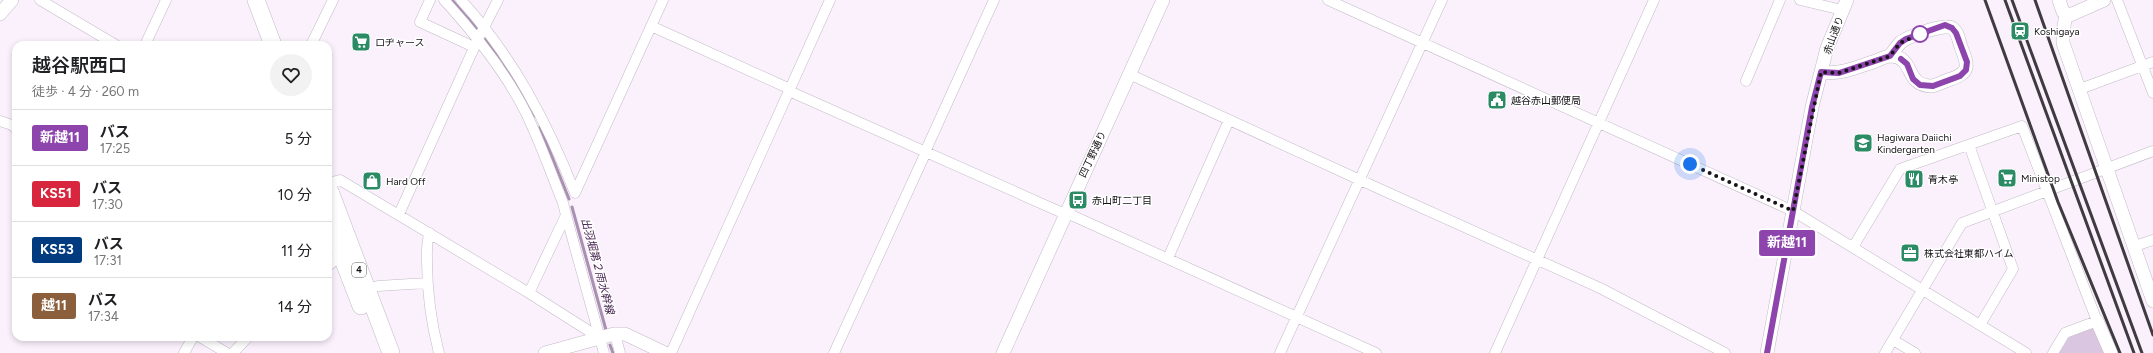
<!DOCTYPE html>
<html lang="ja">
<head>
<meta charset="utf-8">
<style>
	:root { --surface:#fff; --page:#f2f2f2; --text:#202124; --muted:#757577; --line:#e0e0e0 }
	body { margin:0; font-family:Figtree,"Noto Sans JP",sans-serif; background:var(--page); color:var(--text); height:100vh; display:flex; flex-direction:column; font-size:15px; white-space:nowrap }
	* { box-sizing:border-box; margin:0 }
	p { font-size:13px; color:var(--muted) }
	.icon { flex:none; width:22px; height:22px; fill:none; stroke:currentColor; stroke-width:2; stroke-linecap:round; stroke-linejoin:round }
	.map { position:relative; flex:1; overflow:hidden }
	.panel { position:absolute; left:12px; top:41px; width:320px; height:300px; display:flex; flex-direction:column; background:var(--surface); border-radius:12px; box-shadow:0 2px 6px #0003 }
	.panel>* { flex:none }
	.badge { padding:0 8px; border-radius:3px; font-size:14px; line-height:26px }
	.you { position:absolute; width:20px; height:20px; margin:-10px; border:3px solid #fff; border-radius:50%; background:#1a73e8; box-shadow:0 0 0 6px #1a73e833 }
	.map>.badge { position:absolute; translate:-50% -50%; box-shadow:0 0 0 2px #fff }
	.round { display:grid; place-items:center; flex:none; width:42px; height:42px; border-radius:21px; background:var(--page) }
	.headline { display:flex; align-items:center; justify-content:space-between; height:68px; padding:0 20px }
	h1 { font-size:19px; font-weight:600; line-height:30px }
	ul { padding:0; list-style:none }
	li { display:flex; align-items:center; gap:12px; height:56px; padding:0 20px; border-top:1px solid var(--line) }
	li div { flex:1 }
	li b { display:block; font-size:15px }
	li em { font-style:normal }
	li .badge { min-width:44px; font-weight:700; text-align:center }
	.map>svg:first-child { display:block }
	.green { fill:#dbc6e2 }
	.lines { fill:none; stroke-linecap:round; stroke-linejoin:round }
	.stream { stroke:#a98fb2; stroke-width:3 }
	.minor-casing { stroke:#c2bac5; stroke-width:11 }
	.tertiary-casing { stroke:#c2bac5; stroke-width:14 }
	.trunk-casing { stroke:#c2bac5; stroke-width:18 }
	.minor { stroke:#fff; stroke-width:10 }
	.tertiary { stroke:#fff; stroke-width:13 }
	.trunk { stroke:#fff; stroke-width:17 }
	.rail { stroke:#3f3b40; stroke-width:3 }
	.line-casing { stroke:#fff; stroke-width:9 }
	.line { stroke:#8e44ad; stroke-width:6 }
	.walk { stroke:#171418; stroke-width:4; stroke-dasharray:0 7.2 }
	.stop-dot { fill:#fff; stroke:#8e44ad; stroke-width:2 }
	.labels { text-anchor:middle; stroke-width:3; stroke-linejoin:round; paint-order:stroke }
	.shield { fill:#fff; stroke:#5d5a5d; stroke-width:1 }
	.shield-label { font-size:9px; font-weight:bold; fill:#171418 }
	.poi-label { font-size:10px; fill:#171418; stroke:#fff; text-anchor:start }
	.street-label { font-size:10px; fill:#171418; stroke:#fff }
	.water-label { font-size:11px; font-style:italic; fill:#401d4b; stroke:#fff }
</style>
</head>
<body>
<div class="map">
<svg width="2153" height="353" viewBox="0 0 2153 353">
	<rect width="100%" height="100%" fill="#faf1fd"/>
	<path class="green" d="M2091,328l5,2 10,23h-47l10,-16z"/>
	<g class="lines">
		<path class="stream" d="M452,0l25,29
			M485,39l17,21 33,56
			M540,127l29,72
			M572,207l34,123
			M610,345l3,8"/>
		<g class="minor-casing">
			<path id="minor" d="M40,0l76,45
				M430,0l-10,22 54,25
				M444,0c31,34 61,71 82,113 14,29 25,60 37,90l3,12 -37,78
				M461,0c52,57 86,122 114,193l88,-193
				M1328,0l465,211 233,142
				M1800,0l42,10
				M2117,0l36,93
				M651,26l139,63
				M145,45l21,-45
				M311,45l22,-45
				M1129,74l231,106 240,108 125,65
				M1746,81l34,-81
				M2080,89l73,-27
				M789,91l276,123h4l307,139
				M0,121l12,4 4,4
				M1969,145l44,124 -33,56
				M925,152l69,-152
				M328,183l12,-3 189,113 71,45
				M399,214l79,-175 20,-39
				M566,215l38,138
				M430,233c-4,9 -3,18 -3,28 0,32 4,61 12,92
				M2135,246l18,-6
				M1853,247l47,-78 122,-43 75,195 -32,12 -12,20
				M1168,258l61,-138
				M328,266l13,-11
				M367,289l11,-3 49,-3
				M615,334l5,19
				M200,337l27,16
				M1893,340l22,13
				M184,353l9,-16
				M233,353l15,-16
				M671,353l159,-353
				M834,353l92,-201
				M1280,353l162,-353
				M1495,353l159,-353
				M1885,353l77,-130 191,-72"/>
		</g>
		<g class="tertiary-casing">
			<path id="tertiary" d="M2059,0l4,12 7,3 34,-15
				M0,14l12,-14
				M2066,14l-3,18v11l90,258
				M1821,72c20,3 36,-5 55,-11 4,-2 10,-5 15,-5 24,1 13,29 40,30 5,0 11,-4 17,-6 22,-7 21,-13 13,-33 -2,-6 -3,-15 -9,-19 -7,-5 -43,8 -51,14 -4,4 -8,10 -11,14
				M2097,321l14,32
				M545,353l69,-19h11l40,19
				M1003,353l160,-353
				M1767,353l45,-246 15,-59 20,-48"/>
		</g>
		<g class="trunk-casing">
			<path id="trunk" d="M256,0l17,45
				M328,186l63,167
				M328,221l33,85"/>
		</g>
		<use href="#minor" class="minor"/>
		<use href="#tertiary" class="tertiary"/>
		<use href="#trunk" class="trunk"/>
		<path class="rail" d="M1985,0l73,202 62,151
			M2005,0l129,353
			M2012,0l130,353
			M2035,0l118,335"/>
	</g>
	<g class="lines">
		<g class="line-casing">
			<path id="line" d="M1767,353l45,-246 9,-35 18,1 51,-17 10,-13 6,-4 39,-14 7,3 4,5 11,29 -1,8 -6,6 -27,10 -13,-1 -7,-6 -6,-15 -6,-5"/>
		</g>
		<use href="#line" class="line"/>
		<path class="walk" d="M1690,164l103,47 28,-139 18,1 51,-17 10,-13 20,-9"/>
	</g>
	<defs>
		<g id="station-square" transform="scale(1)"><rect x="-9" y="-9" width="18" height="18" rx="4" fill="#2a8b65" stroke="#fff"/><path d="M-3-6H3Q5-6 5-4V2Q5 4 3 4L4.5 6H3L1.5 4h-3L-3 6H-4.5L-3 4Q-5 4-5 2V-4Q-5-6-3-6ZM-3.5-4v3h7v-3ZM-3.5 1v1.5H-2V1ZM2 1v1.5H3.5V1Z" fill="#fff"/></g>
		<g id="supermarket-square" transform="scale(1)"><rect x="-9" y="-9" width="18" height="18" rx="4" fill="#2a8b65" stroke="#fff"/><path d="M-6-5.5h2.5l.6 2H6L4.5 2H-2.5L-4.4-4H-6ZM-1.5 3.2a1.3 1.3 0 1 0 .1 0ZM3 3.2a1.3 1.3 0 1 0 .1 0Z" fill="#fff"/></g>
		<g id="civic-square" transform="scale(1)"><rect x="-9" y="-9" width="18" height="18" rx="4" fill="#2a8b65" stroke="#fff"/><path d="M-.6-6.5H3V-4.5H.6V-3L4-1V1h2V6H-6V1h2V-1L-.6-3ZM-1.2 2.5V6h2.4V2.5Z" fill="#fff"/></g>
		<g id="school-square" transform="scale(1)"><rect x="-9" y="-9" width="18" height="18" rx="4" fill="#2a8b65" stroke="#fff"/><path d="M0-5L7-2L0 1L-7-2ZM-4 1L0 2.5L4 1V4Q0 6-4 4Z" fill="#fff"/></g>
		<g id="restaurant-square" transform="scale(1)"><rect x="-9" y="-9" width="18" height="18" rx="4" fill="#2a8b65" stroke="#fff"/><path d="M-5-6h1v4h1v-4h1v4h1v-4h1v5L-1.5 .5V6h-2V.5L-5-1ZM5-6V6H3V1.5H1.5Q1.5-4 5-6Z" fill="#fff"/></g>
		<g id="shop-square" transform="scale(1)"><rect x="-9" y="-9" width="18" height="18" rx="4" fill="#2a8b65" stroke="#fff"/><path d="M-5-2.5h2.3a2.7 3.5 0 0 1 5.4 0H5L5.5 6h-11ZM-1.5-2.5h3a1.5 2.3 0 0 0-3 0Z" fill="#fff"/></g>
		<g id="bus-square" transform="scale(1)"><rect x="-9" y="-9" width="18" height="18" rx="4" fill="#2a8b65" stroke="#fff"/><path d="M-5-6H5V4H4V6H2V4H-2V6H-4V4H-5ZM-3.5-4V0h7V-4ZM-3.5 1.2v1.5H-2V1.2ZM2 1.2v1.5H3.5V1.2Z" fill="#fff"/></g>
		<g id="office-square" transform="scale(1)"><rect x="-9" y="-9" width="18" height="18" rx="4" fill="#2a8b65" stroke="#fff"/><path d="M-6-3h4V-5.5h4V-3h4V5H-6ZM-1-4.5V-3h2v-1.5ZM-6 0V1H6V0Z" fill="#fff"/></g>
	</defs>
	<g fill-rule="evenodd">
		<use href="#station-square" x="2020" y="31"/>
		<use href="#supermarket-square" x="361" y="42"/>
		<use href="#civic-square" x="1497" y="100"/>
		<use href="#school-square" x="1863" y="143"/>
		<use href="#supermarket-square" x="2007" y="178"/>
		<use href="#restaurant-square" x="1914" y="179"/>
		<use href="#shop-square" x="372" y="181"/>
		<use href="#bus-square" x="1078" y="200"/>
		<use href="#office-square" x="1910" y="253"/>
	</g>
	<circle class="stop-dot" cx="1920" cy="34" r="8"/>
	<g class="labels">
		<rect class="shield" x="352" y="263" width="14" height="14" rx="3"/>
		<g class="shield-label">
			<text x="359" y="273">4</text>
		</g>
		<g class="poi-label">
			<text x="2034" y="35">Koshigaya</text>
			<text x="375" y="46">ロヂャース</text>
			<text x="1511" y="104">越谷赤山郵便局</text>
			<text x="1877" y="141">Hagiwara Daiichi<tspan x="1877" dy="12">Kindergarten</tspan></text>
			<text x="2021" y="182">Ministop</text>
			<text x="1928" y="183">青木亭</text>
			<text x="386" y="185">Hard Off</text>
			<text x="1092" y="204">赤山町二丁目</text>
			<text x="1924" y="257">株式会社東都ハイム</text>
		</g>
		<g class="street-label">
			<text transform="translate(1833 35) rotate(-70)" y="4">赤山通り</text>
			<text transform="translate(1092 154) rotate(-65)" y="4">四丁野通り</text>
		</g>
		<g class="water-label">
			<text transform="translate(598 266) rotate(75)" y="4">出羽堀第２雨水幹線</text>
		</g>
	</g>
</svg>
<div class="you" style="left:1690px;top:164px"></div>
<b class="badge" style="left:1787px;top:243px;background:#8e44ad;color:#fff">新越11</b>
<section class="panel">
<div class="headline"><div><h1>越谷駅西口</h1><p>徒歩 · 4 分 · 260 m</p></div><a class="round"><svg class="icon" aria-label="heart" viewBox="0 0 24 24"><path d="M12 20l-8-8c-3-5 5-10 8-4 3-6 11-1 8 4z"/></svg></a></div>
<ul>
<li><span class="badge" style="background:#8e44ad;color:#fff">新越11</span><div><b>バス</b><p>17:25</p></div><em>5 分</em></li>
<li><span class="badge" style="background:#d7263d;color:#fff">KS51</span><div><b>バス</b><p>17:30</p></div><em>10 分</em></li>
<li><span class="badge" style="background:#003b80;color:#fff">KS53</span><div><b>バス</b><p>17:31</p></div><em>11 分</em></li>
<li><span class="badge" style="background:#8b5e3c;color:#fff">越11</span><div><b>バス</b><p>17:34</p></div><em>14 分</em></li>
</ul>
</section>
</div>
</body>
</html>
